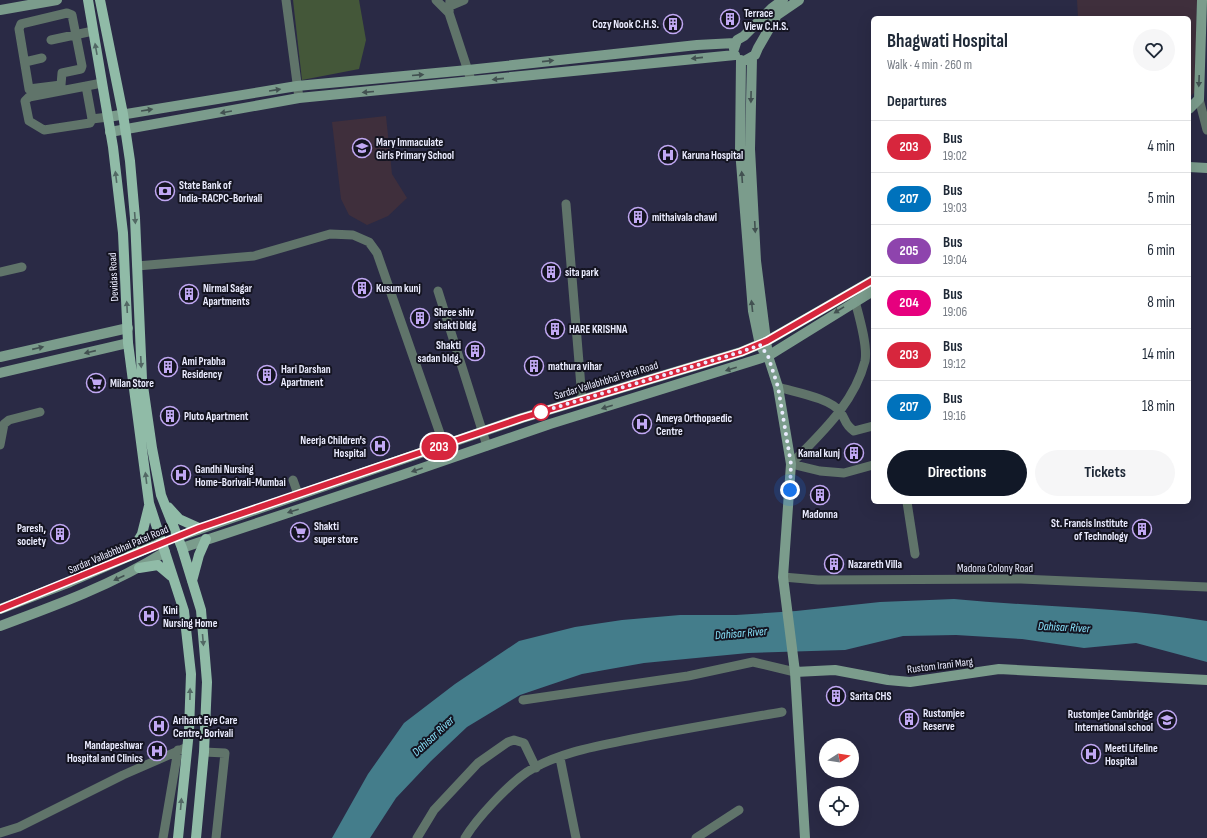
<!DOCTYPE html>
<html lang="en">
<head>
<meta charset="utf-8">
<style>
	:root { --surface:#fff; --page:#f6f6f7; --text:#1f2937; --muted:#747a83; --line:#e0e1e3; --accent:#111827 }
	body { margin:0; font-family:"Sofia Sans Condensed",sans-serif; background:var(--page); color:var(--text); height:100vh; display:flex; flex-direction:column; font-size:15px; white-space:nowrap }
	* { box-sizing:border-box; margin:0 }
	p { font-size:13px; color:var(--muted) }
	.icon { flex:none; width:22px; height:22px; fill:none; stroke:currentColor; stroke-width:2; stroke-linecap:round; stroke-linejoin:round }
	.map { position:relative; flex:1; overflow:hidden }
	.details { position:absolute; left:871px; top:16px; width:320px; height:488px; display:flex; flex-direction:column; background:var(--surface); border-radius:6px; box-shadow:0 4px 16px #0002 }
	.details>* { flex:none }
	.badge { padding:0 8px; border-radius:13px; font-size:14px; line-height:26px }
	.needle { width:26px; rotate:78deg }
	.tools { position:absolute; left:819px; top:738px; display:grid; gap:8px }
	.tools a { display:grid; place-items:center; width:40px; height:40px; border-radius:50%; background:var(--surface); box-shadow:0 4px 16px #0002; font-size:20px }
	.you { position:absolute; width:20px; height:20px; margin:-10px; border:3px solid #fff; border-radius:50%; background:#1a73e8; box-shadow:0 0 0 6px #1a73e833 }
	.map>.badge { position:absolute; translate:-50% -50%; box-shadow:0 0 0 2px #fff }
	h2 { padding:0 16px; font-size:15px; line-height:36px }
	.round { display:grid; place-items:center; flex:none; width:42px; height:42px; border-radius:21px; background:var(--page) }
	.head { display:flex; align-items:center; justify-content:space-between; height:68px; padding:0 16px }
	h1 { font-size:19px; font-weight:700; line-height:30px }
	.button { display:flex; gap:8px; margin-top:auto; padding:8px 16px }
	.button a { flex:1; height:46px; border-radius:24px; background:var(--accent); color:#fff; font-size:16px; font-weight:700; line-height:46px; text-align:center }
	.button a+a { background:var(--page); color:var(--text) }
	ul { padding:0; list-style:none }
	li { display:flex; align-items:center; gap:12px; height:52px; padding:0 16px; border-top:1px solid var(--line) }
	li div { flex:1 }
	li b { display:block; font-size:15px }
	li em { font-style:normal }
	li .badge { min-width:44px; font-weight:700; text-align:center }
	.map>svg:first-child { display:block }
	.education { fill:#3f2f3c }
	.green { fill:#445739 }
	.water { fill:#447d8b }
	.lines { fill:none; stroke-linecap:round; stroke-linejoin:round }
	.street { stroke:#60746a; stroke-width:9 }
	.secondary { stroke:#7b9c8c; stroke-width:10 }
	.primary { stroke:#90bba7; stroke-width:10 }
	.oneway { fill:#526864 }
	.oneway2 { fill:#425151 }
	.line-casing { stroke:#fff; stroke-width:9 }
	.line { stroke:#d7263d; stroke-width:6 }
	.walk { stroke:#ebecff; stroke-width:4; stroke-dasharray:0 7.2 }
	.stop-dot { fill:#fff; stroke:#d7263d; stroke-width:2 }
	.labels { text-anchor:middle; stroke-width:4; stroke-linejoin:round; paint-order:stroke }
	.poi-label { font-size:11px; font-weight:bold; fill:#ebecff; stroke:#141421; text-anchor:start }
	.street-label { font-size:11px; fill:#ebecff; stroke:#141421 }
	.water-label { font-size:12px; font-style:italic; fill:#88e4fc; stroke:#141421 }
</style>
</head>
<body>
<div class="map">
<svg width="1207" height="838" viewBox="0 0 1207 838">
	<rect width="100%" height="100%" fill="#2a2a45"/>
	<path class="education" d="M1077,0h120l-2,92 -6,6v-80h-111z
		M386,116l6,58 15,24 -19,18 -21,9 -18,-10 -8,-16 -9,-77z"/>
	<path class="green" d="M293,0h66l7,40 -7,29 -57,11z"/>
	<path class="water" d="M954,599c84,8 170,8 253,22v41l-71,-19 -52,5 -62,-9 -66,-4 -53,1 -58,14 -97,3 -104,10 -62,11 -62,21 -53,32 -36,34 -35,37 -26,40h-38l36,-64 36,-51 51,-39 64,-43 56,-14 47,-7 58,-5h56l60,-4 84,-9z"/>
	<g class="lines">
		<path class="street" d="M286,0l13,98
			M436,0l12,12
			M450,0l-1,13 21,64
			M445,8l19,-8
			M67,13l5,2 10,51 -1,3 -19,4 -1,12 -32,4 -10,-60 2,-5z
			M51,40l42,-9
			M25,62l17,-4
			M102,83l-73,14 -4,4 4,20 15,9 46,-7 2,-4 16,-2
			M86,86l6,33
			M1199,99l8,31
			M566,204l16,195
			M137,266l117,-10 76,-22 23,1 16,7 8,11 67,192
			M0,272l22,-5
			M438,291l49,155
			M778,387c16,5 53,11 62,25 7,8 3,11 14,19l19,-5
			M0,445l4,-21 5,-4 31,-8
			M791,464c29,-30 63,-60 74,-103 3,-15 -6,-45 -10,-60
			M791,464l29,7 24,2 29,-8
			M293,480l5,14
			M907,502l8,52
			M783,577l35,3 203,-1 186,8
			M523,700l165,-24 65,-14 42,10
			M204,752l21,1 -9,85
			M560,758l16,80
			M0,833l19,-6 104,-52 64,-28
			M163,838l15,-88
			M417,838l17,-28 44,-47 30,-21 6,-2 10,3 12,25
			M465,838c11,-19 43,-53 62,-66 33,-21 77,-27 115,-35 47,-9 94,-17 140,-25
			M696,838l43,-28"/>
		<path class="secondary" d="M0,10l57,-10
			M734,49l3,-9 7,-4 28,-28 11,-8
			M752,58l-2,91 6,112 12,95 10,31 13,77 -8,113 12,95 10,166
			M741,60l-1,90 13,161 7,34 3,5
			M746,60l9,-5 3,-7 19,-33 22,-15
			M1189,109l10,-10 3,-99
			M108,117l189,-31 171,-16 229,-25 38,-2
			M110,132l189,-34 436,-43
			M1189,167l18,1
			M0,357l128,-29
			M0,373l128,-30
			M177,537l345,-119 219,-66 26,-11 106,-61
			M182,548l220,-73 148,-51 218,-68 105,-65
			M0,609l70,-27 92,-40
			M0,626c57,-21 114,-42 165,-74
			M795,672l40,-2 53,10 22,2 89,-13 208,11"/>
		<path class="primary" d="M88,0l25,147 10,86 5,110 21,160 35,108 7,63 -2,57 -11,107
			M100,0l23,114 7,47 5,57 7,161 10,69 9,47 21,53 19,62 6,72 -3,70 -8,86
			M168,507l11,12 20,9
			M129,556l13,-22 7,-28
			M139,568l19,-3 13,11
			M192,581l7,-26 7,-16"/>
	</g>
	<defs><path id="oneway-solid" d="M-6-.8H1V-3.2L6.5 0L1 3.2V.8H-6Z"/></defs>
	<g class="oneway">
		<use href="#oneway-solid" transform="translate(96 49) rotate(-100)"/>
		<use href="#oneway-solid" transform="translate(116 177) rotate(-97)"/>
		<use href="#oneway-solid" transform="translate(135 218) rotate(86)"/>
		<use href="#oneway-solid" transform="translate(127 307) rotate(-93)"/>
		<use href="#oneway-solid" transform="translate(141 362) rotate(87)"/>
		<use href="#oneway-solid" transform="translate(146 478) rotate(-97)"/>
		<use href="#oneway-solid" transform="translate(203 640) rotate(85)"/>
		<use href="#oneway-solid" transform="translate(190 694) rotate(-89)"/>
		<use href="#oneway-solid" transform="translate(181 804) rotate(-85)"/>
	</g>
	<g class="oneway2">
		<use href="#oneway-solid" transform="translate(697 58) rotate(174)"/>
		<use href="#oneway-solid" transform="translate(548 61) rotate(-6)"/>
		<use href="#oneway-solid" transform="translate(418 75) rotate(-5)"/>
		<use href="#oneway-solid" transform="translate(498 79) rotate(174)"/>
		<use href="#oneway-solid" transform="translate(1199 81) rotate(92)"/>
		<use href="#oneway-solid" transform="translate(275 90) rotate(-9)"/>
		<use href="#oneway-solid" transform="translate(368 92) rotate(175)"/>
		<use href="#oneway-solid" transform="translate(751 97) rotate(91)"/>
		<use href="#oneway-solid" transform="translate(147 110) rotate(-9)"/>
		<use href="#oneway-solid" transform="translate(226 112) rotate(170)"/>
		<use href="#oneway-solid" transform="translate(742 177) rotate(-94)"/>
		<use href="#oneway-solid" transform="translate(755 227) rotate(87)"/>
		<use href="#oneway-solid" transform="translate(752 306) rotate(-96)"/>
		<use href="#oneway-solid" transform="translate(839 310) rotate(148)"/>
		<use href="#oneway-solid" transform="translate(38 348) rotate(-13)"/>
		<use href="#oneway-solid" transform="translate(90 352) rotate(167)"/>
		<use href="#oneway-solid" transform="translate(731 369) rotate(163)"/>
		<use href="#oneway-solid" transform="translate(607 407) rotate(163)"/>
		<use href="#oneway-solid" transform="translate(417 470) rotate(161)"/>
		<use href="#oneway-solid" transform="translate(293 511) rotate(162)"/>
		<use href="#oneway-solid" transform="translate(119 578) rotate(155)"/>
	</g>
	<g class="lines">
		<g class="line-casing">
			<path id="line" d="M0,609l199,-81 323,-110 219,-66 26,-11 106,-61"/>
		</g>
		<use href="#line" class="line"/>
		<path class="walk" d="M541,412l-4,1 204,-61 19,-7 8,11 10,31 13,77 -1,26"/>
	</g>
	<defs>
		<g id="building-ring" transform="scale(1)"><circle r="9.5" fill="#141421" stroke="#c1a8f3" stroke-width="1.5"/><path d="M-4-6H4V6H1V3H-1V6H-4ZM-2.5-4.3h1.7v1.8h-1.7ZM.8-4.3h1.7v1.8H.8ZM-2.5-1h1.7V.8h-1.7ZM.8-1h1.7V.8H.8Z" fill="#c1a8f3"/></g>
		<g id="school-ring" transform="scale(1)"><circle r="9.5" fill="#141421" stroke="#c1a8f3" stroke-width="1.5"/><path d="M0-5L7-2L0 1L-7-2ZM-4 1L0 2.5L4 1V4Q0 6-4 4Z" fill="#c1a8f3"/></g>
		<g id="hospital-ring" transform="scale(1)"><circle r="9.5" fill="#141421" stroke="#c1a8f3" stroke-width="1.5"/><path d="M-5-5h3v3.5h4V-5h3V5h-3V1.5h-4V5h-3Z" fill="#c1a8f3"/></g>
		<g id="bank-ring" transform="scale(1)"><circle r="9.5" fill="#141421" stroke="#c1a8f3" stroke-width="1.5"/><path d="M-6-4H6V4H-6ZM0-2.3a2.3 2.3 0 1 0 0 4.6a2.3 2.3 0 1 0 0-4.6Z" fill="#c1a8f3"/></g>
		<g id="supermarket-ring" transform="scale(1)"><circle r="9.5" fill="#141421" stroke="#c1a8f3" stroke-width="1.5"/><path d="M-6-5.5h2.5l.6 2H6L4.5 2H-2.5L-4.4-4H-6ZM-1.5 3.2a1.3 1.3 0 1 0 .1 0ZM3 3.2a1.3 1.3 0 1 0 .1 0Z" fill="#c1a8f3"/></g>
	</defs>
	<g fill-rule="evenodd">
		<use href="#building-ring" x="730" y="19"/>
		<use href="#building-ring" x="673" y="24"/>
		<use href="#school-ring" x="362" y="148"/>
		<use href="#hospital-ring" x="668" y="155"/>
		<use href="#bank-ring" x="165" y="191"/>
		<use href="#building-ring" x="638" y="217"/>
		<use href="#building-ring" x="551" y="272"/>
		<use href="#building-ring" x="362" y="288"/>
		<use href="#building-ring" x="189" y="294"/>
		<use href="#building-ring" x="420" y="318"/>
		<use href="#building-ring" x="555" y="329"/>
		<use href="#building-ring" x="475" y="351"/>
		<use href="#building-ring" x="534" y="366"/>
		<use href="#building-ring" x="168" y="367"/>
		<use href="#building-ring" x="267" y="375"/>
		<use href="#supermarket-ring" x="96" y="383"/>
		<use href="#building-ring" x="170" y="416"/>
		<use href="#hospital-ring" x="642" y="424"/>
		<use href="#hospital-ring" x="380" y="446"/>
		<use href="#building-ring" x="854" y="453"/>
		<use href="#hospital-ring" x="181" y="475"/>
		<use href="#building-ring" x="820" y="495"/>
		<use href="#building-ring" x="1142" y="529"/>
		<use href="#supermarket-ring" x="300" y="532"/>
		<use href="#building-ring" x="60" y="534"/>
		<use href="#building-ring" x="834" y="564"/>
		<use href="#hospital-ring" x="149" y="616"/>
		<use href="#building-ring" x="836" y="696"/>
		<use href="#building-ring" x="909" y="719"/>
		<use href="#school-ring" x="1167" y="720"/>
		<use href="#hospital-ring" x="159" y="726"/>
		<use href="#hospital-ring" x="157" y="751"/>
		<use href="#hospital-ring" x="1091" y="754"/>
	</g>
	<circle class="stop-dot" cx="541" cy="412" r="8"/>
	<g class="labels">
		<g class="poi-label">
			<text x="744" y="17">Terrace<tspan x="744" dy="13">View C.H.S.</tspan></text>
			<text x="659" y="28" text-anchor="end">Cozy Nook C.H.S.</text>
			<text x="376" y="146">Mary Immaculate<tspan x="376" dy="13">Girls Primary School</tspan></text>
			<text x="682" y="159">Karuna Hospital</text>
			<text x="179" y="189">State Bank of<tspan x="179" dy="13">India-RACPC-Borivali</tspan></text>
			<text x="652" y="221">mithaivala chawl</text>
			<text x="565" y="276">sita park</text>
			<text x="203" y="292">Nirmal Sagar<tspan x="203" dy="13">Apartments</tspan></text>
			<text x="376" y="292">Kusum kunj</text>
			<text x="434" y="316">Shree shiv<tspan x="434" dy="13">shakti bldg</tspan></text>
			<text x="569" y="333">HARE KRISHNA</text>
			<text x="461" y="349" text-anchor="end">Shakti<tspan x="461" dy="13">sadan bldg.</tspan></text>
			<text x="182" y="365">Ami Prabha<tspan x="182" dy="13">Residency</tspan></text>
			<text x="548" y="370">mathura vihar</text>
			<text x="281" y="373">Hari Darshan<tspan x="281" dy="13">Apartment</tspan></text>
			<text x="110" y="387">Milan Store</text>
			<text x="184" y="420">Pluto Apartment</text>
			<text x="656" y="422">Ameya Orthopaedic<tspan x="656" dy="13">Centre</tspan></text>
			<text x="366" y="444" text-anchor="end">Neerja Children's<tspan x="366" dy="13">Hospital</tspan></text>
			<text x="840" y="457" text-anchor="end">Kamal kunj</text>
			<text x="195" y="473">Gandhi Nursing<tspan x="195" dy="13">Home-Borivali-Mumbai</tspan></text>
			<text x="820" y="518" text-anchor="middle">Madonna</text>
			<text x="1128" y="527" text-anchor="end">St. Francis Institute<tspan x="1128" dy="13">of Technology</tspan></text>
			<text x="314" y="530">Shakti<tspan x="314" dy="13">super store</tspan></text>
			<text x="46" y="532" text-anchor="end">Paresh,<tspan x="46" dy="13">society</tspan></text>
			<text x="848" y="568">Nazareth Villa</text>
			<text x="163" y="614">Kini<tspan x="163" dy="13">Nursing Home</tspan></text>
			<text x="850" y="700">Sarita CHS</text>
			<text x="923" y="717">Rustomjee<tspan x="923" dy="13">Reserve</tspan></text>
			<text x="1153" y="718" text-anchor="end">Rustomjee Cambridge<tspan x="1153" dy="13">International school</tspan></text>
			<text x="173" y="724">Arihant Eye Care<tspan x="173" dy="13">Centre, Borivali</tspan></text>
			<text x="143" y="749" text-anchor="end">Mandapeshwar<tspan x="143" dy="13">Hospital and Clinics</tspan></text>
			<text x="1105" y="752">Meeti Lifeline<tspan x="1105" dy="13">Hospital</tspan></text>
		</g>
		<g class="street-label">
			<text transform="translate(113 277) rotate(-93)" y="4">Devidas Road</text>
			<text transform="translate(606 380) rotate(-17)" y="4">Sardar Vallabhbhai Patel Road</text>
			<text transform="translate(118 549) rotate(-23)" y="4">Sardar Vallabhbhai Patel Road</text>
			<text x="995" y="572">Madona Colony Road</text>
			<text transform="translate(940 665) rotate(-7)" y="4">Rustom Irani Marg</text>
		</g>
		<g class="water-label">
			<text transform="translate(1064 627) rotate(3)" y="4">Dahisar River</text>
			<text transform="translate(741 633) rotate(-5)" y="4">Dahisar River</text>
			<text transform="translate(433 736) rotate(-43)" y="4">Dahisar River</text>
		</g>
	</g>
</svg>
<div class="tools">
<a><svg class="needle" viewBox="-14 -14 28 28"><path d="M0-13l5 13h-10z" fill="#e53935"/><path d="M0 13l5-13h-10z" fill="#747a83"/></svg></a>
<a><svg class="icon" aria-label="locate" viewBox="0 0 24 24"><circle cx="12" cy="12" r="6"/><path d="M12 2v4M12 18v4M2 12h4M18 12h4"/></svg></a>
</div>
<div class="you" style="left:790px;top:490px"></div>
<b class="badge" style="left:439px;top:447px;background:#d7263d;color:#fff">203</b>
<section class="details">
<div class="head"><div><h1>Bhagwati Hospital</h1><p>Walk · 4 min · 260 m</p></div><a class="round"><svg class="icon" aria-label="heart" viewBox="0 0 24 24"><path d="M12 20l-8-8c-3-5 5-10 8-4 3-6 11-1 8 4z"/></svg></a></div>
<h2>Departures</h2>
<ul>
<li><span class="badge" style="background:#d7263d;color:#fff">203</span><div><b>Bus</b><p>19:02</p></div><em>4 min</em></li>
<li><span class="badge" style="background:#0072bc;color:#fff">207</span><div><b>Bus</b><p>19:03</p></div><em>5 min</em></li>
<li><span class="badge" style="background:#8e44ad;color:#fff">205</span><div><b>Bus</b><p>19:04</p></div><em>6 min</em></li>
<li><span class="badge" style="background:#e6007e;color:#fff">204</span><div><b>Bus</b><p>19:06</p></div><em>8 min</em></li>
<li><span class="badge" style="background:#d7263d;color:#fff">203</span><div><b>Bus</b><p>19:12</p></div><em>14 min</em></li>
<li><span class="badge" style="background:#0072bc;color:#fff">207</span><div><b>Bus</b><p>19:16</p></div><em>18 min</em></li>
</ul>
<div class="button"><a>Directions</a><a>Tickets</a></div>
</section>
</div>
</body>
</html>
